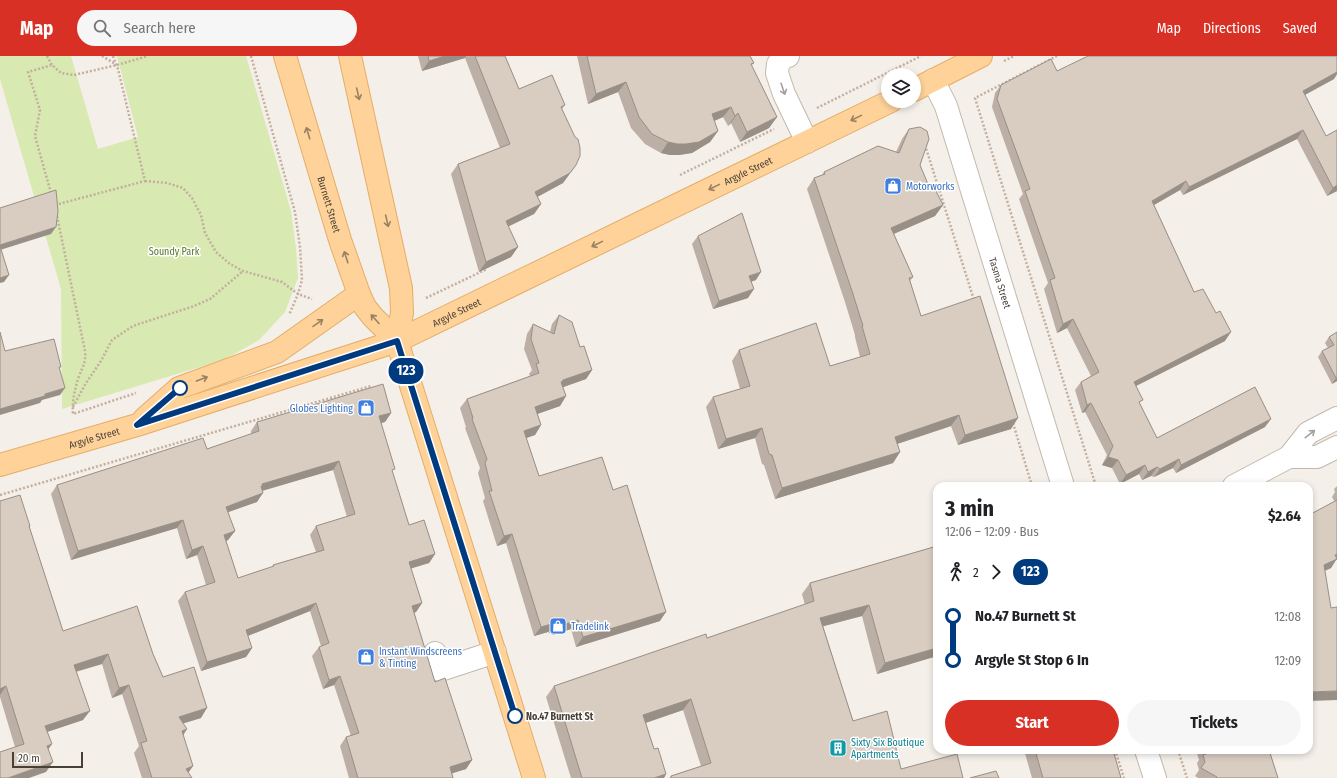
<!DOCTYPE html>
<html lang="en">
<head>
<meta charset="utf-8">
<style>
	:root { --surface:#fff; --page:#f6f6f6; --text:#202124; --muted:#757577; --accent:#d93025 }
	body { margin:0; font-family:"Fira Sans Condensed",sans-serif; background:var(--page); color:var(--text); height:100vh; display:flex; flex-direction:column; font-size:15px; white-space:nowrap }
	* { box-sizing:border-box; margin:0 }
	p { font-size:13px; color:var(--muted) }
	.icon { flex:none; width:22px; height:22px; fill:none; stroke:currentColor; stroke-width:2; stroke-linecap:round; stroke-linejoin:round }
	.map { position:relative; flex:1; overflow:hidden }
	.details { position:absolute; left:933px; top:426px; width:380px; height:272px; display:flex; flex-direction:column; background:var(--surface); border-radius:12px; box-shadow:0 2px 6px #0003 }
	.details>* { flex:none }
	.badge { padding:0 8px; border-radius:13px; font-size:14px; line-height:26px }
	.controls { position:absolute; left:881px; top:12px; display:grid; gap:8px }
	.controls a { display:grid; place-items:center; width:40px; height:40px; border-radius:50%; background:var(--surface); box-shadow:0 2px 6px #0003; font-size:20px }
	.scale { position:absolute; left:12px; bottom:10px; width:71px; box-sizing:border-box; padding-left:4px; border:2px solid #483f37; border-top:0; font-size:11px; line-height:14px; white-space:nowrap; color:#483f37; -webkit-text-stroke:3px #fff; paint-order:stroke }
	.map>.badge { position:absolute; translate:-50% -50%; box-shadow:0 0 0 2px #fff }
	.legs { display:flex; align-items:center; gap:6px; height:44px; padding:0 12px; font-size:13px }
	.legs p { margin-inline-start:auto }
	.headline { display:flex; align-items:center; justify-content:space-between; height:68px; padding:0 12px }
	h1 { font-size:22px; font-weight:700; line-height:30px }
	.action { display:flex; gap:8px; margin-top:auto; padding:8px 12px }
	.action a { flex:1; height:46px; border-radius:24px; background:var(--accent); color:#fff; font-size:16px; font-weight:700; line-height:46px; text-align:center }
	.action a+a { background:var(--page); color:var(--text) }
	ul { padding:0 12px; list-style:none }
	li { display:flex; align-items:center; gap:14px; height:44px; font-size:15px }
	li i { display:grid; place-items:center; width:6px; height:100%; margin:0 5px; background:currentColor }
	li i::after { content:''; width:10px; height:10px; margin:-5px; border:3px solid; border-radius:50%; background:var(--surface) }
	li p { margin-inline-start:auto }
	li:first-child i { background:linear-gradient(#0000 50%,currentColor 0) }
	li:last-child i { background:linear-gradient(currentColor 50%,#0000 0) }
	header { display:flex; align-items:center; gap:24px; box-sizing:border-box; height:56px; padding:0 20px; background:var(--accent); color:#fff }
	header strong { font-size:19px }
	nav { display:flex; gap:22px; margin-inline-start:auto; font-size:14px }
	.search { width:280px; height:36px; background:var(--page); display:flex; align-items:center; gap:10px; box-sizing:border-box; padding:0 14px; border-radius:22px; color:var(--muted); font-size:15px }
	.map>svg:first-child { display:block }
	.green { fill:#d8e9b2 }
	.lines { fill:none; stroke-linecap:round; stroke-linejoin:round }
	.minor-casing { stroke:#c3b9ae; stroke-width:24 }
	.major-casing { stroke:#e5ad67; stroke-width:24 }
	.path { stroke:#c2af9d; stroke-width:2.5; stroke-dasharray:2 2; stroke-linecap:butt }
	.minor { stroke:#fff; stroke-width:22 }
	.major { stroke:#fed298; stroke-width:22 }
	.wall { fill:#bbafa6; fill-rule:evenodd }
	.shaded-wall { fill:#988f87 }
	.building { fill:#d9ccc1; stroke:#988f87; fill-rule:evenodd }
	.oneway { stroke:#a49f9b }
	.oneway2 { stroke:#9a8163 }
	.line-1-casing { stroke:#fff; stroke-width:9 }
	.line-1 { stroke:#003b80; stroke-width:6 }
	.stop-1-dot { fill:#fff; stroke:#003b80; stroke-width:2 }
	.labels { text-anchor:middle; stroke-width:3; stroke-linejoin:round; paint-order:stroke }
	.street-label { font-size:10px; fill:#483f37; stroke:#fff }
	.shop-label { font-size:10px; fill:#366cbe; stroke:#fff; text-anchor:start }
	.park-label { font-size:10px; fill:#547b29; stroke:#fff }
	.stop-label { font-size:10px; font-weight:bold; fill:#483f37; stroke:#fff; text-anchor:start }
	.culture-label { font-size:10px; fill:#0d838f; stroke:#fff; text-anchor:start }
</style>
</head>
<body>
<header>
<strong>Map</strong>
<div class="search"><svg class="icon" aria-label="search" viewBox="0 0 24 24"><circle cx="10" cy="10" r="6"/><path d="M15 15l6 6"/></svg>Search here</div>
<nav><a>Map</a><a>Directions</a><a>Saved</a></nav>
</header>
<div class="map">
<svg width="1337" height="722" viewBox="0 0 1337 722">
	<rect width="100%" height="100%" fill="#f5efe9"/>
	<path class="green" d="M0,0h71l27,93 40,-12 -21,-81h129l45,155 5,37 2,30 -13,34 -26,28 -36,20 -161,49 -1,-120 -61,-210z"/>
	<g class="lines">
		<g class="minor-casing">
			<g id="minor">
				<path d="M788,0l-4,1 -6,7 -1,9 7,21 23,48"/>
				<path id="s1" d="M933,24l13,26 117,380"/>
				<path d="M1289,401h28l20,-10"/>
				<path d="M1234,430l55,-29 19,-24 29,-15"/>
				<path d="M435,597l5,17 55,-18"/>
				<path d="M1146,694l9,28"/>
			</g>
		</g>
		<g class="major-casing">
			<g id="major">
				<path id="s2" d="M285,0l55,184 19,54 6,13 8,10 24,24 137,437"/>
				<path d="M350,0l51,232 1,25 -5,28"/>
				<path d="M914,34l67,-34"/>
				<path d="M144,363l35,-31 98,-36 82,-58"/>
				<path id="s3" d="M0,409l137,-40 260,-84 494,-240"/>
			</g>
		</g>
		<path class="path" d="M47,0l5,9
			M113,0l3,9
			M251,0l44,156 5,35 2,33 -4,14 -9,21
			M1057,0l-82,42 121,388
			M1004,5l10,-5
			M817,52l104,-52
			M925,89l49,155
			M680,119l94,-46
			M145,125l22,2 16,5 9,10 9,17 4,18 11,19 14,12 13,7 39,11 16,12 14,5
			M51,137l-16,-57 5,-26 -12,-38 24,-7 9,8 13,2 43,-10 31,-9
			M55,149l90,-24 -28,-116 -15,-9
			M57,160l28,135c1,11 -2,15 -6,25 -4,13 -7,24 -6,38l63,-21
			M426,242l61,-29
			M73,351l13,-24 15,-22 11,-21 21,-14 61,-20 16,-7 33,-28
			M1013,367l19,63
			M0,439l371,-109
			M1115,694l9,28
			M1178,694l9,28"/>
		<use href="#minor" class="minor"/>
		<use href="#major" class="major"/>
	</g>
	<path class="wall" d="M418,0h87l14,33 46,16 -3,4 7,66 -6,8 -26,14 4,7 -7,10 -26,12 10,21 -7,10 -32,15 -28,-98 7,-10 42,-16 -35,-90 -43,13z
		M577,0h173l4,7 -3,3 26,51 -8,11 -29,14 -9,-19 -3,3 -5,-9 -9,4 4,10 -8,11 -18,11 -13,2h-9l-9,-2 -16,-9 -14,-16 -13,-36 -30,12z
		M1337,0v18l-3,5 -29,16 32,96 -10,5 -30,-57 -114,56 -3,-5 -26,15 40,87 31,49 -89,45 4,18 17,34 108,-11 -89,46 -3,-5 -19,9 -3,-1 -9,4 -3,-6 -19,10 -8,-16 -10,-3 5,-10 -22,-43 -3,1 -7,-23 6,-8 10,-6 -24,-48 -10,5 -13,-44 4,-6 -29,-84 4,-5 -31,-87 3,-14 6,-8 56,-14z
		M909,73l11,36 10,24 13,16 -8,11 -41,18 19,43 -3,4 11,35 90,113 -53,16 -7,-19 -54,18 3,8 -7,11 -118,36 -11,-34 -2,-1 -7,-26 -37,11 -12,-42 7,-10 27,-8 -8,-28 7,-11 91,16 30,-9 -5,-20v-2l-10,-33 -38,-113 7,-11 8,-3 2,-3 72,-20 6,-13z
		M698,180l58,44 -5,2 -3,16 -35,11 -21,-65z
		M559,259l21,32 12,23 -6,9 -23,8 3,9 -6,10 -23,8 4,11 -6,10 -9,3 13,38 74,14 47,131 -84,26 -5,-18 -18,6 -5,-3 -14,4 -28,-93 -9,3 -14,-45 2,-3 -7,-25 2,-5 -15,-40 1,-1 -6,-19 7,-9 63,-23 -1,-2 3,-4 -8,-21 3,-15 6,-10 17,8 2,-8z
		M1337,276v49l-5,3 -14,-27 4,-6 6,-3 -3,-5 4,-6z
		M391,357l-6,9 -4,1 11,49 17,53 26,29 -6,9 -18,5 11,35 -6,9 -2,1 21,69 37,78 -6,9 -14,4 1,5h-104l-9,-32 6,-9 5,-1 -17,-51 -11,4 -11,-33 7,-9 2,-1 -11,-35 -62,25 4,12 -6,9 -45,14 -23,-70 7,-9 21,-7 -9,-30 -11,4 -9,-31 -106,32 -20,-66 6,-9 150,-36 44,-15v-3l6,-9zM333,414l14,47 -31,9 -6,9 6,17 -43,13 -1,2 -34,11 -12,-37 2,-1 7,-9 -7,-19 29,-10 5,-11z
		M1337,430v74h-1l-5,8 -6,3 -16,-56 26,-13 -3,-5 3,-5 -1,-3z
		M0,445l30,25 -1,2 34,103 90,23 10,23 38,41 -18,5v13l10,30 -5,6 4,6h-50l-8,-25 5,-7 -17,-52 -10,4 -10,-34 -26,8 7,48 -36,12 1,17 -2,23 -31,-25 -15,-50z
		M937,490v110l-60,18 -15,-58 -39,10 30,95 48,48 62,9h-294l2,-2 30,-10 -18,-56 -37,13 8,26 12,25 -2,4h-93l-25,-81 8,-11 153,-48 98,-33 -3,-11 8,-11z
		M1024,694h89l8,28h-89z
		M1196,694h75l-1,2 8,26h-80l-3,-2 4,-6 -2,-7 2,-3z"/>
	<path class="shaded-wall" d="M445,0h21l-1,2 -43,13 7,-10z
		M1337,13v5l-3,5 -37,20 6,-8z
		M626,26l-8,10 -30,12 8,-10z
		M731,51l-8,10 -18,8 7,-11z
		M738,57l-7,10 -3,3 7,-10z
		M777,61l-8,11 -29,14 7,-10z
		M1303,74l-6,9 -114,56 6,-8z
		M718,75l-8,11 -18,11 -13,2h-9l-9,-2 7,-11z
		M576,109l-13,18 -35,19 7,-10z
		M1186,125l-6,9 -33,19 5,-8z
		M1337,129v6l-10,5 6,-8z
		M541,148l-7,10 -35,17 7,-10z
		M943,149l-8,11 -51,22 7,-10z
		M56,171l-5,7 -51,16v-5z
		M518,191l-7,10 -32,15 7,-10z
		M761,216l-5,8 -13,4 6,-8z
		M9,219l-5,7 -4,1v-5z
		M754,233l-6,9 -35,11 6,-8z
		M1073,263l-6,9 -10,5 6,-9z
		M1231,276l-6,9 -97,49 6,-8z
		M592,314l-6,9 -28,10 5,-9z
		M1336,322h1v3l-5,3z
		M65,332l-5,7 -18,5 -2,3 -40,12v-6l45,-15z
		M566,340l-6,10 -31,11 6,-10z
		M1091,347l-6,9 -3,1 5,-8z
		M391,357l-6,9 -12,3 6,-9z
		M959,359l-8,11 -63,21 7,-10z
		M1018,362l-7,11 -53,16 7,-10z
		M1271,363l-6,8 -89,46 5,-8z
		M541,369l-6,10 -17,6 6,-10z
		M762,372l-7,10 -37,11 8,-10z
		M900,396l-7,11 -118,36 7,-11z
		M1108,401l10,3 -6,8 -10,-3z
		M1179,403l-6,9 -19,9 6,-8z
		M339,405l-6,9 -75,22 4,-8z
		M1145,409l-6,9 -19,10 6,-9z
		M1157,411l-6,9 -9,4 6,-8z
		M263,437l-6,9 -37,13 6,-8z
		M183,464l-6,8 -106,32 7,-9z
		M235,475l-7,9 -10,4 6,-9z
		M512,478l-6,9 -9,3 7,-10z
		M203,490l-6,9 -11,4 6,-9z
		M435,498l-6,9 -26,8 6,-9z
		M1337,498v6h-1l-5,8 -14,6 7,-9z
		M316,547l-6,8 -70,28 6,-9z
		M422,547l-6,9 -10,3 6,-9z
		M869,549l-7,11 -49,13 7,-11z
		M666,556l-6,9 -84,26 7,-10z
		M578,564l-7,9 -18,6 6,-9z
		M555,567l-7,9 -14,4 7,-9z
		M252,592l-6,9 -45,14 6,-9z
		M937,592v8l-60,18 8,-11z
		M108,598l-6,10 -35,10 7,-9z
		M340,620l-6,9 -11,4 6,-9z
		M129,629l-7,9 -10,4 7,-10z
		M6,630l-6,9v-6z
		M1337,635v9l-28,1v-9z
		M691,643l-8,11 -47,16 7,-11z
		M207,652l-6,10 -29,9 7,-10z
		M90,655l-7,9 -45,15 7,-9z
		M187,673l-6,10 1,-8z
		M52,688l-7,10 2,-8z
		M472,704l-6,9 -22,7 6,-9z
		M53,706l-7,10 -17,6h-21z
		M193,710l-7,10v-7z
		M666,718l-2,4h-10z"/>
	<path class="building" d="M428,0h17l-16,5z
		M475,0h30l14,33 33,-14 13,30 -4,2 14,30 3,2 2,9v8l-4,9 -6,8 -35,19 6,12 -35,17 12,26 -32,15 -28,-98 52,-20z
		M587,0h163l4,7 -3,1 26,53 -30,15 -9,-19 -3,3 -4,-9 -19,7 6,17 -19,11 -13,2h-9l-9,-2 -16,-8 -13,-17 -13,-35 -30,12z
		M1088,0h249v16l-34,19 23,45 11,-6v55l-4,3 -30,-58 -114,57 -3,-6 -34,20 42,91 9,-3 13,24 4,-2 11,21 -97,50 9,18 -4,2 18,36 98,-51 16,32 -90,46 -2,-6 -19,10 -3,-2 -9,5 -3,-7 -19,10 -8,-15 -10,-3 5,-11 -22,-43 -4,2 -6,-23 18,-10 -26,-53 -10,5 -13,-44 5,-2 -30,-87 5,-2 -33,-90 4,-14 50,-26 6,12z
		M920,71l7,4 2,8 -9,26 10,24 4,-2 9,18 -52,23 22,49 -4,1 12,38 59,-20 38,122 -53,17 -6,-20 -64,22 5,15 -118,36 -10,-33 -3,-1 -7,-26 -36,11 -13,-42 37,-11 -11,-36 77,-27 14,43 40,-12 -8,-28h1l-11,-35 -38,-113 11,-4 -1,-2 54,-26 21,7 10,-24z
		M56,134l2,21 -2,16 -56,18v-37z
		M742,157l19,59 -12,4 5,13 -35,12 -21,-65z
		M0,190l9,29 -9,3z
		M559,259l13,7 8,25 4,-1 8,24 -29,10v1l-2,1 5,14 -31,11 6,18 -17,6 15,45 63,-19 11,33 14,-5 39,127 -83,25 -5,-17 -19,6 -4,-3 -14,4 -29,-93 -8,2 -15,-45h3l-7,-28 2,-4 -15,-40 1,-1 -6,-19 72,-26 -3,-9 3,-1 -8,-24 2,-15 21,10z
		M0,276l5,19 49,-12 7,28h-2l6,21 -20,6v2l-45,13z
		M1337,276v46h-1l-14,-27 12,-6 -5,-8z
		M383,328l8,29 -12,3 16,53 -3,1 17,55 15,-5 11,34 -26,8 13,41 -10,3 23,76 10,-4 27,82 -22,7 3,11h-95l-12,-41 13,-4 -19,-57 -11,4 -10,-33 10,-4 -13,-40 -70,27 6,18 -45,14 -22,-70 30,-10 -12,-36 -11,4 -9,-30 -105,31 -21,-66 146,-47 4,11 52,-18 -2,-9zM339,405l16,53 -39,12 8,24 -51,15 1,1 -36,12 -14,-43 11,-4 -9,-24 37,-14 -2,-7h2l-1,-2z
		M20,439l10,31h-1l34,105 74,-25 16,48 10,23 31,-10 13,41 -28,9 8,12 -5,2 11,35 -7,3 6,9h-40l-11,-35 6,-2 -18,-56 -10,3 -11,-34 -34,11 16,46 -45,15 7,18 -5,2 6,16 -45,16h-8v-26l24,-8 -18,-58 -6,3v-188z
		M1337,444v54l-2,1 2,4 -13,6 7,43 6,-1v84l-28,1v-177z
		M937,490v102l-52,15 -16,-58 -49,13 33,103 34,-10 14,58 56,-15 6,24h-291l-1,-2 40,-13 -20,-64 -48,16 11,34 4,-1 8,26 -12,4h-72l-28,-92 152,-52 1,4 107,-37 -4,-18z
		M1035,694h78l8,28h-78z
		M1205,694h66h-2l9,28h-62l1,-1 -16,-9 4,-6 -2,-7 3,-1z
		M996,715l3,7h-29z"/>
	<defs><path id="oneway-shaft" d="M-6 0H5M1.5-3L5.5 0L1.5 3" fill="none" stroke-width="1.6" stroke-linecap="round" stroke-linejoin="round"/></defs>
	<g class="oneway">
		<use href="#oneway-shaft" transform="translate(783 33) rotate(71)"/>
		<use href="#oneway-shaft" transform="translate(1310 378) rotate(-38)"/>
	</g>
	<g class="oneway2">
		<use href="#oneway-shaft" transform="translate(358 38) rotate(77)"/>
		<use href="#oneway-shaft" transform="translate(856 62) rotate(154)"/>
		<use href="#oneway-shaft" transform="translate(308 77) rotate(-107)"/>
		<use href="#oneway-shaft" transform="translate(714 131) rotate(154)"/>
		<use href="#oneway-shaft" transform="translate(387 165) rotate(77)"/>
		<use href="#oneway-shaft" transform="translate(597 188) rotate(154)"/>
		<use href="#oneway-shaft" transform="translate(346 201) rotate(-108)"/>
		<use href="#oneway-shaft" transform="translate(375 263) rotate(-132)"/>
		<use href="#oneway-shaft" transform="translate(318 267) rotate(-35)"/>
		<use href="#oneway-shaft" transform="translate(202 323) rotate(-20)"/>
	</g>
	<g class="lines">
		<g class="line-1-casing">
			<path id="line-1" d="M180,332l-43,37 260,-84 118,375"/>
		</g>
		<use href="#line-1" class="line-1"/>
	</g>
	<defs>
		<g id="shop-square" transform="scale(0.9)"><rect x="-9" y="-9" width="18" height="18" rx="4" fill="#3f7fe0" stroke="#fff"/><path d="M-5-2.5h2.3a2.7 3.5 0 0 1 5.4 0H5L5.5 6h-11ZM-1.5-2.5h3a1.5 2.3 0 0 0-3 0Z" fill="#fff"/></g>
		<g id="building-square" transform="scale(0.9)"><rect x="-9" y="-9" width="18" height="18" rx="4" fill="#0f9aa8" stroke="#fff"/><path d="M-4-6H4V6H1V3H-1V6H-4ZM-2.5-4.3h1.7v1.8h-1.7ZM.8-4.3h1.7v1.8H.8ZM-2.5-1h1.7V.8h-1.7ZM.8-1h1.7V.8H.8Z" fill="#fff"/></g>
	</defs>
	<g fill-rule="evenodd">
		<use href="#shop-square" x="893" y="130"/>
		<use href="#shop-square" x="366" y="352"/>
		<use href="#shop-square" x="558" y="570"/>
		<use href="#shop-square" x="366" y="601"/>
		<use href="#building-square" x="838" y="692"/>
	</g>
	<g class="stop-1-dot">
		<circle cx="180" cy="332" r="7"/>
		<circle cx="515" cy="660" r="7"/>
	</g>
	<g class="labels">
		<g class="street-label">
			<text dy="4" stroke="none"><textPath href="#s3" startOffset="806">Argyle Street</textPath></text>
			<text dy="4" stroke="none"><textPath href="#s2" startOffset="155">Burnett Street</textPath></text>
			<text dy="4" stroke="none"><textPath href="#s1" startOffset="214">Tasma Street</textPath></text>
			<text dy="4" stroke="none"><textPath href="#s3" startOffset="482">Argyle Street</textPath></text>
			<text dy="4" stroke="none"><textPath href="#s3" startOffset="98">Argyle Street</textPath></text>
		</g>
		<g class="shop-label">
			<text x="906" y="134">Motorworks</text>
			<text x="353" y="356" text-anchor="end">Globes Lighting</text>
			<text x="571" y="574">Tradelink</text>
			<text x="379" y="599">Instant Windscreens<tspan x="379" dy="12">&amp; Tinting</tspan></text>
		</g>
		<g class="park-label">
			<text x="174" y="199">Soundy Park</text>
		</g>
		<g class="stop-label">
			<text x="526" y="664">No.47 Burnett St</text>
		</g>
		<g class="culture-label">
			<text x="851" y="690">Sixty Six Boutique<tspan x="851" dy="12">Apartments</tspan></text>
		</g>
	</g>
</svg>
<div class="controls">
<a><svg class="icon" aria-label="layers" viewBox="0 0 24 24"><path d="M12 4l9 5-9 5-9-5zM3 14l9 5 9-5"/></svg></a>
</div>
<div class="scale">20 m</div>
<b class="badge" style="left:406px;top:315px;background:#003b80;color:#fff">123</b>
<section class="details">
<div class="headline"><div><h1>3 min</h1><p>12:06 – 12:09 · Bus</p></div><b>$2.64</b></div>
<div class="legs"><svg class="icon" aria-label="walk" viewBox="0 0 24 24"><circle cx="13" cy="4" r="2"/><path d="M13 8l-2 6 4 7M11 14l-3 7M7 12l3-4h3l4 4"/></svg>2<svg class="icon" aria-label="forward" viewBox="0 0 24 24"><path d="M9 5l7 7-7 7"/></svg><b class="badge" style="background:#003b80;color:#fff">123</b></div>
<ul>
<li><i style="color:#003b80"></i><b>No.47 Burnett St</b><p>12:08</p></li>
<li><i style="color:#003b80"></i><b>Argyle St Stop 6 In</b><p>12:09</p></li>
</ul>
<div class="action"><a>Start</a><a>Tickets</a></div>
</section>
</div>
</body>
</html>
